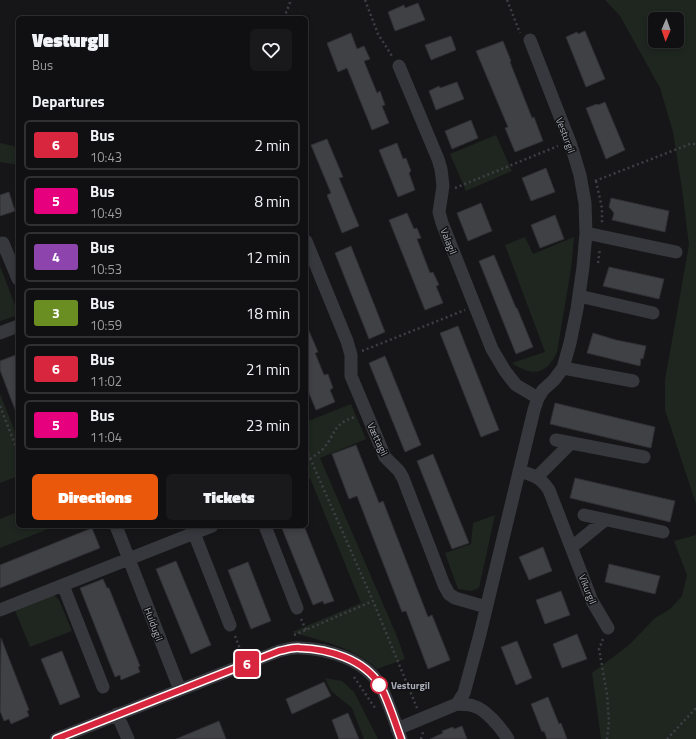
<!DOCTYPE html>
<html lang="en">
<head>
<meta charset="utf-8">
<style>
	:root { --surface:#101012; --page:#19191b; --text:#f1f3f6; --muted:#9c9d9f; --line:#303032; --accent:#ea580c }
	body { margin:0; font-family:"Titillium Web",sans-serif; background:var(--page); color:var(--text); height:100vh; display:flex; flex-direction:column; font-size:15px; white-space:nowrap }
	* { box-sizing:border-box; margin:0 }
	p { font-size:13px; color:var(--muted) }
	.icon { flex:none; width:22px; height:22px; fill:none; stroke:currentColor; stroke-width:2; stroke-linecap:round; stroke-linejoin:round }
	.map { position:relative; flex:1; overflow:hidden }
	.sheet { position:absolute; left:16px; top:16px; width:292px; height:512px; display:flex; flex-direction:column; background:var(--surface); border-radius:6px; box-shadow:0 2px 6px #0003,0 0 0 1px var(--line) }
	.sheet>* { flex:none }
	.badge { padding:0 8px; border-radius:3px; font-size:14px; line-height:26px }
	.needle { width:26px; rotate:182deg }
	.buttons { position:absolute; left:648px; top:12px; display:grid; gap:8px }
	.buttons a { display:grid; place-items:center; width:36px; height:36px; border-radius:6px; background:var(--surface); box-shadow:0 2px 6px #0003,0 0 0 1px var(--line); font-size:20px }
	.map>.badge { position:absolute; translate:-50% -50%; box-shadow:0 0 0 2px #fff }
	h2 { padding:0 16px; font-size:15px; line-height:36px }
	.round { display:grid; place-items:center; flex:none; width:42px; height:42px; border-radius:6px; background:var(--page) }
	.summary { display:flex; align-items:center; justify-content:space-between; height:68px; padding:0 16px }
	h1 { font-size:19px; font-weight:800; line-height:30px }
	.cta { display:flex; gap:8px; margin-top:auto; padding:8px 16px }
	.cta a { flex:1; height:46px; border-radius:6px; background:var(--accent); color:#fff; font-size:16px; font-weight:800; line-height:46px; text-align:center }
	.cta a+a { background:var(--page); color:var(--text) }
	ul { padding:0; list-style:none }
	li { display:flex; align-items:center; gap:12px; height:50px; margin:0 8px 6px; padding:0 8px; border:2px solid var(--line); border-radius:6px }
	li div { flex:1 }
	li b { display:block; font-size:15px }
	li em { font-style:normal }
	li .badge { min-width:44px; font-weight:700; text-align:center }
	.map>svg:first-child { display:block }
	.green { fill:#1e261f; fill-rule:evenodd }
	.building { fill:#404145; stroke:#303034 }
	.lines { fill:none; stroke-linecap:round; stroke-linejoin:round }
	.path { stroke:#3d3f44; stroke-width:2.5; stroke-dasharray:2 3; stroke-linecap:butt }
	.minor { stroke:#37383d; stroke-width:13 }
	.line-casing { stroke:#fff; stroke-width:9 }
	.line { stroke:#d7263d; stroke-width:6 }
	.stop-dot { fill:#fff; stroke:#d7263d; stroke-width:2 }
	.labels { text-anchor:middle; stroke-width:3; stroke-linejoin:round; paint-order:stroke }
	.street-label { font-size:10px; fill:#a8adb8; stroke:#111113 }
	.stop-label { font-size:10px; font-weight:bold; fill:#a8adb8; stroke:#111113; text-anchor:start }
</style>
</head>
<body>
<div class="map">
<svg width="696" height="739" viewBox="0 0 696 739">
	<rect width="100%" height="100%" fill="#161618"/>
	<path class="green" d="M605,0h91v504l-31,-94v-30l24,-135 -7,-56 -9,-57 -13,-44 -40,-72zM655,19h22v22h-22z
		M496,135l16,36 -46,20 -16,-37z
		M0,143l18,4v18l-18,-3z
		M525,237l8,17 41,-17 -3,32 -14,83c-10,23 -25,25 -45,11l33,-11 -40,-107z
		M0,266l18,47v2l-18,6z
		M0,394l18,45v37l-18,7z
		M351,404l15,35 -46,19 76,176 9,25 -28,10c-23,-22 -56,-28 -85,-37l69,-29 -51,-125 -4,1v-57z
		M18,512v14h38l-56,22v-29z
		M495,515l-16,73 -7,3 -14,-2 -13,-36 26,-9 2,-21z
		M696,535v204h-95l-9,-66 37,-28 26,-27 15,-9 12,-13 5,-21 -13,-34z
		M54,595l5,5 13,31 -42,16 -16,-39z
		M325,678l17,3 12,11 24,47h-14l-12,-31 -21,-17z"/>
	<path class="building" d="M418,3l7,17 -30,11 -7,-19 16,-7 1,3z
		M585,31l20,48 -19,8 -20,-50 11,-5 1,2z
		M351,33l6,16 7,-3 6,13 -6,2 13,32 3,-2 5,14 -3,1 7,17 -17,7 -25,-62 -9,4 -11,-29z
		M451,36l5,14 -25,10 -6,-15z
		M503,41l8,20 -1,1 22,56 2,-1 9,24 -28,11 -10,-24 3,-1 -32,-76z
		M457,82l7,17 -28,11 -7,-19 10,-5 1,2z
		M605,102l20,48 -19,9 -20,-51 11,-4 1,1z
		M471,120l7,18 -26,11 -7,-18z
		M327,139l16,38 -4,1 20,48 -17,7 -15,-38 4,-2 -20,-48z
		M397,143l6,16 3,-1 5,13 -2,2 6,17 -17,7 -19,-47z
		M546,168l9,24 -24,9 -9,-23z
		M9,192l6,19 -15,5v-21z
		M611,198l58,13 -4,21 -53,-12 2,-7 -5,-6z
		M481,203l11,28 -24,10 -11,-28z
		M407,213l7,16 3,-1 4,10 -4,1 13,34 3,-1 6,13 -3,1 7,17 -18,7 -36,-90z
		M555,215l9,24 -24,9 -9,-23z
		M351,246l34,86 -16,7 -34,-86z
		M494,255l22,53h1l16,39 -17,7 -37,-93z
		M609,267l55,12 -5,20 -56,-13z
		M306,324l12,28 -3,1 9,22 4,-1 5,14 -3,2 5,12 -19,8 -10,-24z
		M458,326l41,104 -18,7 -41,-104z
		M593,333l23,7 30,6 -3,13 -2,-1 -1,8 -53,-13z
		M18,354v61h-1l-17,-45v-9z
		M385,356l36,89 -16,7 -36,-89z
		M555,403l100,24 -4,21 -101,-24z
		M356,445l23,58 4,-2 45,116 4,-2 18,45 -22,9 -22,-58 -4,1 -45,-116 -8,3 -17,-45z
		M433,454l36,89 -17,6 -35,-88z
		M575,478l100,23 -5,21 -100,-24z
		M281,526h23l30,75 -10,3 -1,-3 -10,4z
		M92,528l8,20 -100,40v-23z
		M543,547l9,24 -23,9 -10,-23z
		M176,561l35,84 -20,9 -35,-85z
		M248,562l23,59 -20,8 -23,-59z
		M609,564l51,12 -5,18 -50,-12z
		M103,579l4,9h2l31,78 -2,1 2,5 -19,8 -1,-5 -5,2 -35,-89z
		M561,591l9,24 -25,9 -9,-24z
		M577,634l10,25 -25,9 -9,-24z
		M1,638l28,72 -2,1 2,5 -18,8 -2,-5 -5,2 -4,-10z
		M517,641l15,37 -16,7 -15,-38z
		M62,651l18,46 -20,8 -19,-46z
		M324,682l7,14 -39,18 -6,-15z
		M548,697l11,27 2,-1 6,16h-20l-3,-8 -2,1 -11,-28z
		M348,713l11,26h-20l-7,-19z
		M219,721l7,18h-50z
		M462,726l5,13h-37l13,-6 -1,-2 11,-4 1,2z"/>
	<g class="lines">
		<path class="path" d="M365,0l13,34 14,22
			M507,0l13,33
			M284,18l7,-18
			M595,181l95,-37h6
			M596,181l6,27v15
			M455,188l103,-42
			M598,263l2,-15
			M362,351l103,-41
			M0,406l18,46
			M306,449l67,152 44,107
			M310,459c4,-3 9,-6 13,-10 14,-16 8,-24 32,-32
			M301,619l5,11
			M294,635l79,-34
			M235,636l7,18
			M603,639l-4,10 8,45 2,28 -2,17
			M354,677l21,31
			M421,739l2,-7
			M667,739l29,-31"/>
		<path class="minor" d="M399,66l39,93 3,10 2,17 -4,26 3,11 50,126 13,22 11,14 22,13
			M586,233l90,19
			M306,241l41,100 4,14v21l3,7 31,74 14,14 4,7 41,107 5,9 6,4 31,9
			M0,244l3,-1 15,36
			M579,296l74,17
			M0,333l18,-7
			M563,368l70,13
			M556,440l88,17
			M519,471c15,4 22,7 30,19l43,111 16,27
			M537,477l34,-34
			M584,515l79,17
			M116,526l64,164
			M265,526l32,82
			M194,533l36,92
			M572,547l33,-27
			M63,585l40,102
			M0,610l212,-84
			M457,704c5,1 12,0 16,2 13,3 28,22 35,33
			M117,714l11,25
			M397,729l60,-25 7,-11 16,-59 54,-224 4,-12 5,-8 11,-10 9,-12 7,-25 7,-34 6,-42 3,-34 -1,-30 -5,-28 -9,-30 -41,-105
			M56,739l223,-88c6,-1 14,-4 21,-3 28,1 64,11 80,37 8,15 15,37 21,54"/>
	</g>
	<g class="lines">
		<g class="line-casing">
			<path id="line" d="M56,739l223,-88c6,-1 14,-4 21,-3 28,1 64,11 80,37 8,15 15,37 21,54"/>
		</g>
		<use href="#line" class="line"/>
	</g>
	<circle class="stop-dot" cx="379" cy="685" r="8"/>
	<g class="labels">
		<g class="street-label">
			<text transform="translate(566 135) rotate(69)" y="4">Vesturgil</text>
			<text transform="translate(449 241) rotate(68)" y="4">Valagil</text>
			<text transform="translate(378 439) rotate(65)" y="4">Vættagil</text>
			<text transform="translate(588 589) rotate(68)" y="4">Víkurgil</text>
			<text transform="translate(154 624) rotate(69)" y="4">Huldugil</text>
		</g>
		<g class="stop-label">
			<text x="391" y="689">Vesturgil</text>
		</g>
	</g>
</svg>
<div class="buttons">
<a><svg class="needle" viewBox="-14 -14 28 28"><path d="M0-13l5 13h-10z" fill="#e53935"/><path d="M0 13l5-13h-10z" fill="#9c9d9f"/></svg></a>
</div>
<b class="badge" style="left:247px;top:664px;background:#d7263d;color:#fff">6</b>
<section class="sheet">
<div class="summary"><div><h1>Vesturgil</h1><p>Bus</p></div><a class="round"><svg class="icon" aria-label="heart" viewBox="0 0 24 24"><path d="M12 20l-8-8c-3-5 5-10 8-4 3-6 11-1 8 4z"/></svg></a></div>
<h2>Departures</h2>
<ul>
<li><span class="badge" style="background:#d7263d;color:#fff">6</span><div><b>Bus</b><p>10:43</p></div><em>2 min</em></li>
<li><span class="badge" style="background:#e6007e;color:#fff">5</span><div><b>Bus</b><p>10:49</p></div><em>8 min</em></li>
<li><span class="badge" style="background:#8e44ad;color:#fff">4</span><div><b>Bus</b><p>10:53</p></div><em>12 min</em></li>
<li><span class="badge" style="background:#6b8e23;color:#fff">3</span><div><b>Bus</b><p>10:59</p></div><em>18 min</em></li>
<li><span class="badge" style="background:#d7263d;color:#fff">6</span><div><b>Bus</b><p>11:02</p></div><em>21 min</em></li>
<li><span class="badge" style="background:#e6007e;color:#fff">5</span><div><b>Bus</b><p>11:04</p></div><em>23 min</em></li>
</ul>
<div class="cta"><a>Directions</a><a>Tickets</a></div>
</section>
</div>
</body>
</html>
